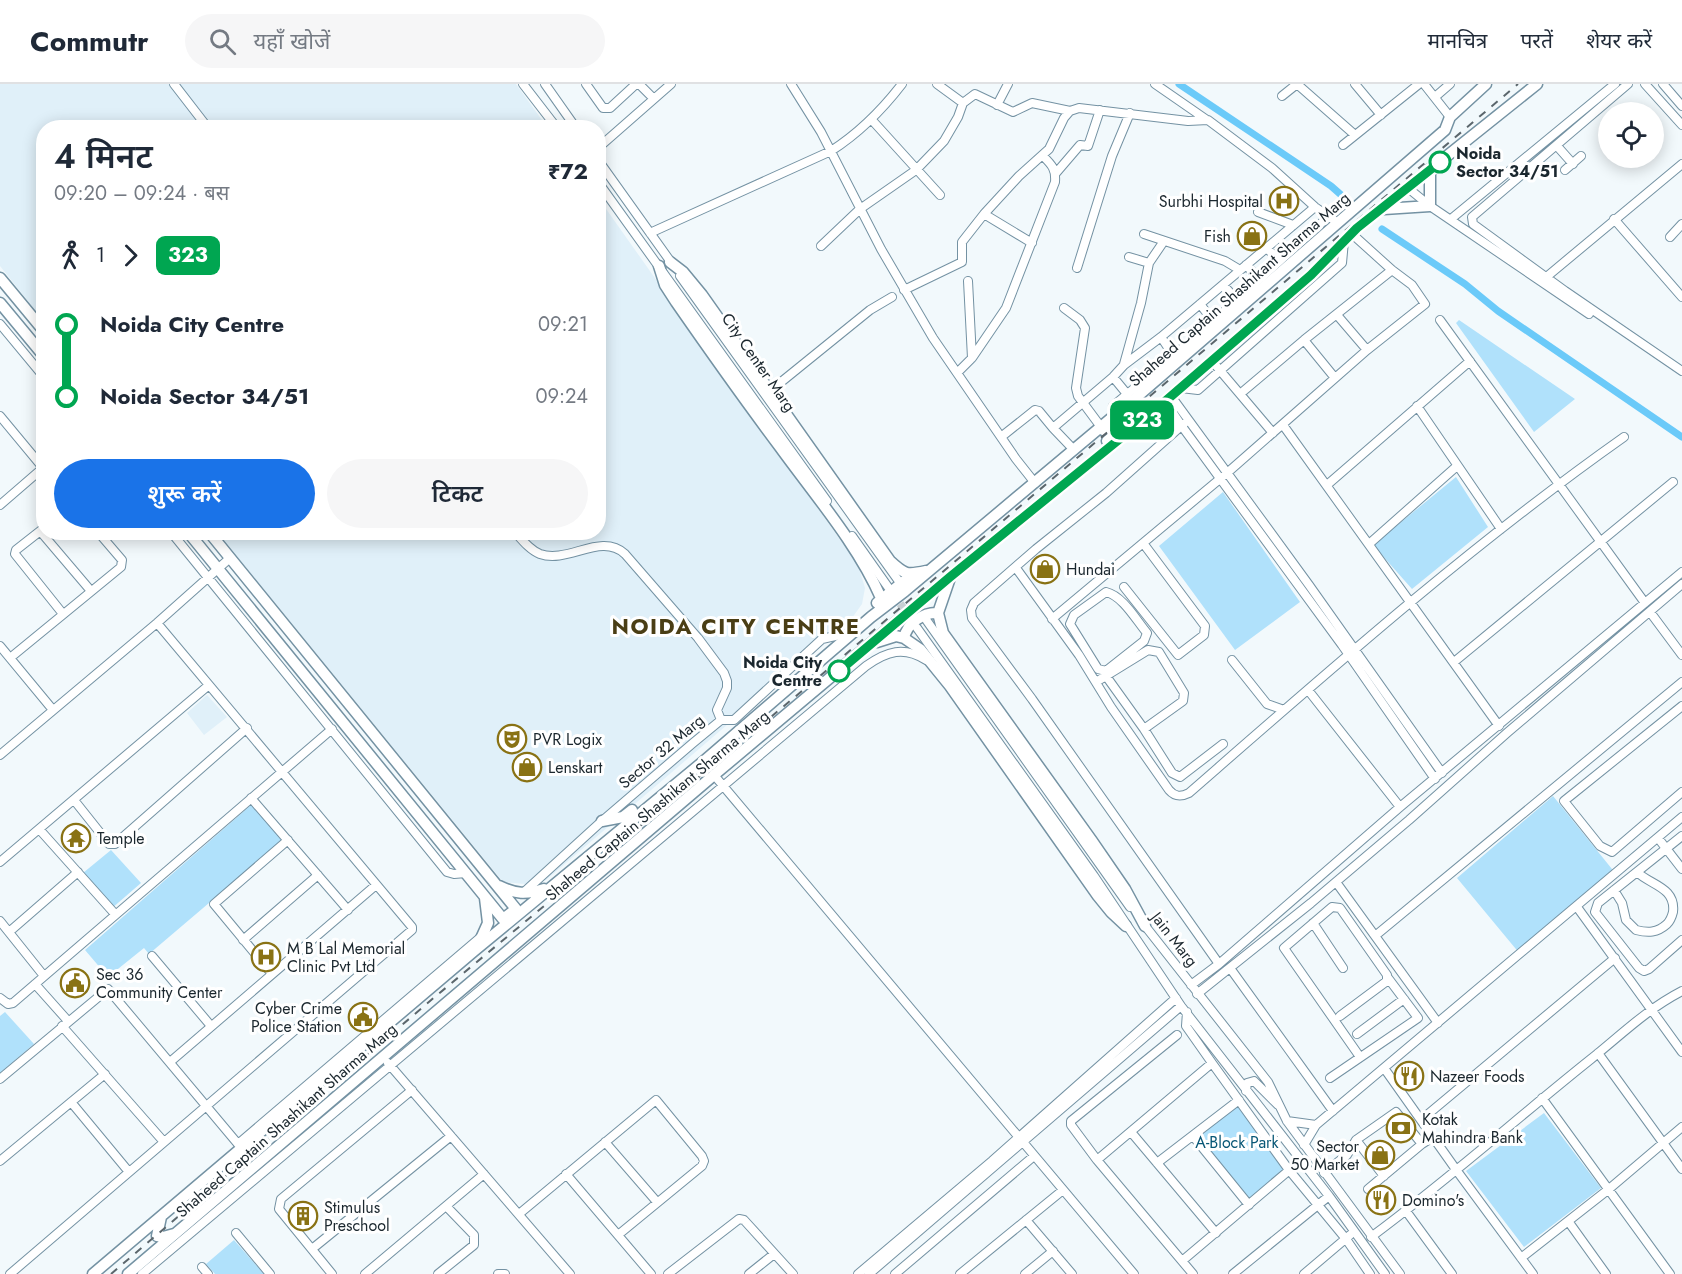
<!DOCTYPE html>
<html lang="hi">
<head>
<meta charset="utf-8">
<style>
	:root { --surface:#fff; --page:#f6f6f7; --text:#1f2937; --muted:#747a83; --line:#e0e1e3; --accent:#1a73e8 }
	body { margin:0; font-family:Jost,"Noto Sans Devanagari",sans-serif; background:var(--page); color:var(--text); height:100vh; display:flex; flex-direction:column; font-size:22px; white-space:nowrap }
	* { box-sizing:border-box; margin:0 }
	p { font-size:20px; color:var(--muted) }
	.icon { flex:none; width:33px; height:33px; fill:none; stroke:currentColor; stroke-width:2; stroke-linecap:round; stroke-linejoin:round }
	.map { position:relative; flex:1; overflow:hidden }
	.side { position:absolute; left:36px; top:36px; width:570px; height:420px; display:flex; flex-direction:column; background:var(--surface); border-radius:24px; box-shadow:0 3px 15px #0003 }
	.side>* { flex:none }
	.badge { padding:0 12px; border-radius:9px; font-size:21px; line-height:39px }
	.tools { position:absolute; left:1598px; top:18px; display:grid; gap:12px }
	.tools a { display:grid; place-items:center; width:66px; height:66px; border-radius:50%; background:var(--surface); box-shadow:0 3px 15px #0003; font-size:30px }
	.map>.badge { position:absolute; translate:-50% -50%; box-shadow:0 0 0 3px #fff }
	.legs { display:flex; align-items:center; gap:9px; height:66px; padding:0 18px; font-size:20px }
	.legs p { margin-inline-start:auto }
	.summary { display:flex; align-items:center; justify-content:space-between; height:102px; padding:0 18px }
	h1 { font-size:33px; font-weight:600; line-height:45px }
	.button { display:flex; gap:12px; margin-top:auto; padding:12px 18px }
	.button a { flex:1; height:69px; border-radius:36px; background:var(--accent); color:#fff; font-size:24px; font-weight:600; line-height:69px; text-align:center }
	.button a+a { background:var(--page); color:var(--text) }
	ul { padding:0 18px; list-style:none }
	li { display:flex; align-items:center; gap:21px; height:72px; font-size:22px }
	li i { display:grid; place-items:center; width:9px; height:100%; margin:0 8px; background:currentColor }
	li i::after { content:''; width:15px; height:15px; margin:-8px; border:4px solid; border-radius:50%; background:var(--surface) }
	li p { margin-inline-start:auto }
	li:first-child i { background:linear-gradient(#0000 50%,currentColor 0) }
	li:last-child i { background:linear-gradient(currentColor 50%,#0000 0) }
	header { display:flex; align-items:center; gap:36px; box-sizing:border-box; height:84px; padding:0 30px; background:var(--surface); border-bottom:2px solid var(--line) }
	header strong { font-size:28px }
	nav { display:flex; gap:33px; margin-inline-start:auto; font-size:21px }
	.search { width:420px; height:54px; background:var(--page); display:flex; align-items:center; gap:15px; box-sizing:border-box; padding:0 21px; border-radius:33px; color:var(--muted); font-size:22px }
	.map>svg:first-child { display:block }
	.built { fill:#e0f0f9 }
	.green { fill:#b0e1fb }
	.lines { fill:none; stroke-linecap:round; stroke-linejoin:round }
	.canal { stroke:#6bcaf9; stroke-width:7 }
	.minor-tunnel { stroke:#c7cfd3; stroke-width:8; stroke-dasharray:8 4; stroke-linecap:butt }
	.minor-casing { stroke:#7492a3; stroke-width:10 }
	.major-casing { stroke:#7492a3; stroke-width:13 }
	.minor { stroke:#fff; stroke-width:8 }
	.major { stroke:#fff; stroke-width:10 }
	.rail { stroke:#5b666c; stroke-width:2; stroke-dasharray:8 8; stroke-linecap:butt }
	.line-1-casing { stroke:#fff; stroke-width:14 }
	.line-1 { stroke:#00a651; stroke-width:9 }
	.stop-1-dot { fill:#fff; stroke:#00a651; stroke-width:3 }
	.labels { text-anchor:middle; stroke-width:6; stroke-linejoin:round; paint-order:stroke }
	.stop-label { font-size:16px; font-weight:bold; fill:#1b272e; stroke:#fff; text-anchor:start }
	.poi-label { font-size:16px; fill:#1b272e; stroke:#fff; text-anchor:start }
	.street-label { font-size:16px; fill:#1b272e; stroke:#fff }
	.park-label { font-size:16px; fill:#085776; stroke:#fff }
	.district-label { font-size:22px; font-weight:bold; letter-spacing:1.5px; fill:#4a3e15; stroke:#fff }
</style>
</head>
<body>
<header>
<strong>Commutr</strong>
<div class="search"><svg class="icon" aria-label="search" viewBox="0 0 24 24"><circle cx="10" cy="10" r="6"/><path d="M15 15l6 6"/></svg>यहाँ खोजें</div>
<nav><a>मानचित्र</a><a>परतें</a><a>शेयर करें</a></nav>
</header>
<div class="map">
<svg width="1682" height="1190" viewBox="0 0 1682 1190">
	<rect width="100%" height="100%" fill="#f2f9fc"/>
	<path class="built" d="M0,0h516l31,43 -503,1 -1,192 -43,-54z
		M599,115l259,366 7,23 -3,16 -10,14 -306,262 -21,4 -22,-2 -285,-349 380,-1z
		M207,611l20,22 -23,18 -17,-22z"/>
	<path class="green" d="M1459,236l116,79 -41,33 -78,-109z
		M1456,393l32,50 -76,62 -39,-44z
		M1223,408l77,110 -65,48 -76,-104z
		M1553,712l63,78 -96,80 -63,-76z
		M251,721l32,35 -134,114 -5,-6 -36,29 -23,-27z
		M111,766l30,33 -30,26 -28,-36z
		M5,928l29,32 -34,29v-57z
		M1243,1016l48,66 -42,37 -54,-66z
		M1544,1029l57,75 -77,59 -58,-76z
		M234,1156l30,34h-49l-9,-10z"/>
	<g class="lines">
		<path class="canal" d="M1179,0l152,102 25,22
			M1382,145l83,55 33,27 184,126"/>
		<path class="minor-tunnel" d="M893,510l24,33"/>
		<g class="minor-casing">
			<path id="minor" d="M174,0l34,44
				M523,0l34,44
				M545,0l31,44
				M586,0l17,24h7l26,-24
				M639,0l15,15
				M791,0l30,48 60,117 52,89 83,121 19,24
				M937,0l26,19
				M1155,0l52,36
				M1297,0l58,51
				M1355,0l26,31
				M1424,0l26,33
				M1628,0l-156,133 1,7 92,67 117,80
				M1645,0l37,41
				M1663,0l19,22
				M1282,12l15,-12
				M1435,13l15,-13
				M997,21l11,-21
				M871,35l69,76
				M1343,61l76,-61
				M1557,62l16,18
				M598,64l73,-64
				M598,76l75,105
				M1565,86l16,-14
				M1056,89l24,-28 8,1 12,-36
				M598,98l229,319
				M1408,104l22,18 159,108
				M1258,128l35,13
				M984,130l48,29
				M1451,135l164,-135
				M1614,135l68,78
				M650,149l181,-82c28,-18 51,-41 71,-67
				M1144,150l81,27 15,9
				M1670,153l12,-13
				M821,162l39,-37 56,-39 28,-29 14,-24 5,-14 12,-9 38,18 19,-9 38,8
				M1266,164l14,12
				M1129,173l20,6
				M1246,181l13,14
				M1077,184l35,-112 18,-43
				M680,192l218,304
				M1544,195l138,-115
				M1223,201l13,14
				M904,206l58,-28v-20l22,-28 35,-38 30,-27 15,-31 6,-7 9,-3 109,13 20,-1 64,48 43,39 23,16
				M1200,220l13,17
				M1064,224l16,12 5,8 -9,60 2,8 23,31
				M1337,231l30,35
				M1440,236l205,283
				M0,240l44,53
				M1161,253l12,18
				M1304,256l31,38
				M972,274l34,-50 49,-126c1,-13 -3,-17 -12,-26
				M1212,277l61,72
				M1124,280l17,-61 8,-40 15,-22
				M957,289l15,-15 -4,-77
				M1113,293l14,17
				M1181,304l17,2 144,-127 2,-22
				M770,307l100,-81 22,-13
				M1240,310l64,-54 88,-70
				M1171,312l138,189 133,188
				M1165,317l16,24 161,220 93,134
				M1417,322l84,123
				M1117,329l-4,-7 91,-76 124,-113
				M0,332l44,53
				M1188,336l-82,73 -70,56 -62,54 -3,7 1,8 60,81 187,265
				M1283,341l216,301
				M1001,353l34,-27 4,1 14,17
				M1074,366l-21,-22 60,-51 11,-12 37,-28 154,-130
				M1327,401l143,-124
				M0,421l44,-38
				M44,444l-28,22 -1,4 48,60
				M40,447l51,60
				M171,448l276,340 7,2 12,-1
				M515,448c7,8 15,18 25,22 28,10 61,-22 85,0l73,84 26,35 3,8v7l-10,22 4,10
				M852,452l36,51
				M1369,460l88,-78
				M1016,484l63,87 32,52 58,83c6,7 12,7 20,3 141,-123 282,-248 435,-356
				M1124,503l54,68 26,-20 1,-9 -62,-83
				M1106,508c17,4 30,28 41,41l-3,8 -38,30 -8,-2 -28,-45 4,-9z
				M1650,528l32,43
				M1052,535l175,-146 140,-123 58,-46 -13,-19 -20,-15 -41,-37
				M927,537l203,286
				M917,544l177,248 87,130 148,190 56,78
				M0,562l53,64
				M10,574l111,-91 1,-7 -24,-28
				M1232,576l35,44 17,6
				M1454,578l219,-180
				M1096,598l52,-32 11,2 25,41 -1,8 -39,28 -38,-53
				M1308,606l92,117
				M1682,622l-118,95 36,45 12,6 70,-60
				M1144,645l28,44 8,4 43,-33
				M0,671l157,-132 73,-65
				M714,691l420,499
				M251,714l97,112
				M74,716l35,44h6l132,-116
				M39,745l76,85
				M1682,752l-84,67 -3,9 44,56 5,3 5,-2 33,-29
				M1658,754l24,31
				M0,778l209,-177
				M1336,798l102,141
				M1614,806l8,13 4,17 10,10c12,3 21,3 31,-6 3,-3 5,-8 6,-12 3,-25 -23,-27 -36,-40
				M523,809l79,-72 91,-78 28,-23h13l88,-81 31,-7
				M1577,823l105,145
				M0,837l44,55
				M1142,838l126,160 19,39 113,153
				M1313,839l30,45
				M9,848l69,-60
				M1375,852l307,-254
				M243,856l75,-65
				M152,872l59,70
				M1230,884l103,143
				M272,890l-58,-70 74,-64
				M35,900l33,37
				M1191,901l28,-21 181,-157 282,-235
				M1197,910l114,-91 98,-83 99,-88 174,-148
				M0,914l8,6 5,-1 319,-274
				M1187,928l-1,14 26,37 77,107 57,69 24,35
				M1340,932l47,-35v-6l-47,-67 -8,-1 -48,41 76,109
				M62,942l102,116
				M1357,950l47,-35
				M1177,951l-106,86v4l26,35 96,114
				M1598,969l84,116
				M170,978l206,-177
				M388,979l182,211
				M1384,984l73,103 76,103
				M1330,994l88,-60 -30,-40
				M0,995l108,-90 130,155 244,-208
				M1246,1007l1,-8 7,-2 24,24
				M1542,1014l128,176
				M71,1018l58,70
				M1421,1036l194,-162
				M1287,1037l29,4
				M1131,1048l85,101
				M1193,1052l56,69
				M1356,1056l40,-28 26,32
				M605,1058l52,60
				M1304,1061l12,-20 366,-308
				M1097,1076l115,-97
				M0,1077l105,-87
				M1157,1079l82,-63
				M1324,1089l23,-18 9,-15 28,36
				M566,1090l85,100
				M1368,1105l54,-45 11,-7
				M1406,1127l46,63
				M519,1130l137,-114 46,56 2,5 -2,5 -84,69
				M1026,1136l46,54
				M1568,1137l38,53
				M236,1149l34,41
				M1371,1153c76,-56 146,-119 220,-178 30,-24 56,-50 91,-68
				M312,1165l139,-113
				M1521,1174l88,-69 73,-62
				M1182,1177l118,-100
				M202,1183l6,7
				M10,1190l402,-344v-3l-255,-304
				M142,1190l724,-608c21,-15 38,-20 60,-6
				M332,1190l-53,-65 2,-10 131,-109
				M365,1190l119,-100
				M438,1190l36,-29v-10l-28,-29
				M498,1190h7
				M668,1190l71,-55 5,1 49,54
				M749,1190l25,-20
				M858,1190l134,-113 184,-163
				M869,1190l312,-268
				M895,1190l139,-118
				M960,1190l103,-84
				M1025,1190l28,-23
				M1233,1190l96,-78
				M1304,1190l46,-39"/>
		</g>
		<g class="major-casing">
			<path id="major" d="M1384,125l46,-3v-37
				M670,178l13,10 19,23 188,266c15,14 17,14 36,10
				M659,182l6,19 11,17c34,49 68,97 104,145 34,47 78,98 101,151
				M0,194l44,53
				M0,219l44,53
				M1132,322l-7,6v6l7,3 10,-7
				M1103,346l8,-6 6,4v5l-10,8
				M188,448l315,387 13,-10 -307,-377
				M950,494l-12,35 5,20 149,208 33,48 20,37
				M877,519l35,-28
				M904,554c3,-15 20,-26 34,-25
				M877,558l19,-6 8,2 16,11 30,37 148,210 13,16 15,14
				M602,737l21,-4 9,-7
				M499,802c17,8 27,9 45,3
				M479,859l9,-20 -3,-25
				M161,1133l-4,19 6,1 11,-3
				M93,1190l381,-323 230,-190 167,-144 34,-26 234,-196 306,-265 5,-13 36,-33
				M128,1190l586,-499 236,-198 204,-166 157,-136 46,-47 180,-144"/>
		</g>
		<use href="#minor" class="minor"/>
		<use href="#major" class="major"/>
		<path class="rail" d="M111,1190l319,-273 384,-320 704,-597"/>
	</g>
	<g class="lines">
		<g class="line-1-casing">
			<path id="line-1" d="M839,587l111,-94 204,-166 157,-136 46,-47 83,-66"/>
		</g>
		<use href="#line-1" class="line-1"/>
	</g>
	<defs>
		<g id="hospital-ring" transform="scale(1.5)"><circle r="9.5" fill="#fff" stroke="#897214" stroke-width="1.5"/><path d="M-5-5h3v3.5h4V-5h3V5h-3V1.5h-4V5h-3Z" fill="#897214"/></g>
		<g id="shop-ring" transform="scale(1.5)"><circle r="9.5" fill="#fff" stroke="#897214" stroke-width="1.5"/><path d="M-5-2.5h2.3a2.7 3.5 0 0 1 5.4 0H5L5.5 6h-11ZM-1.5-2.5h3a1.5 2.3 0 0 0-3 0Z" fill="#897214"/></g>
		<g id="theatre-ring" transform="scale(1.5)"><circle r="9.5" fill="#fff" stroke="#897214" stroke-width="1.5"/><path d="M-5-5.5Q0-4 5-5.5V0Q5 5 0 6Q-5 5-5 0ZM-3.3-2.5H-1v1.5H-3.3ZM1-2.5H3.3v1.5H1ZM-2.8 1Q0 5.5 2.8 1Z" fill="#897214"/></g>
		<g id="temple-ring" transform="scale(1.5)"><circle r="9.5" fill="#fff" stroke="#897214" stroke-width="1.5"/><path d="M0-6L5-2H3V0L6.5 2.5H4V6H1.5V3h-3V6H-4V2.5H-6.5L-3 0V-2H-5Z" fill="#897214"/></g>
		<g id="civic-ring" transform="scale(1.5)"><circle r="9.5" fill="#fff" stroke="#897214" stroke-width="1.5"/><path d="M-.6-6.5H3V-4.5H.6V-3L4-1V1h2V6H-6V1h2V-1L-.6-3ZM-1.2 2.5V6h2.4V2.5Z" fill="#897214"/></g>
		<g id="restaurant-ring" transform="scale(1.5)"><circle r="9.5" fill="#fff" stroke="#897214" stroke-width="1.5"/><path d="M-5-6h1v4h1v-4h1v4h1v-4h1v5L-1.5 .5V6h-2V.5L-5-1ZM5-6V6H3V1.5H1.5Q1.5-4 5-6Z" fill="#897214"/></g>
		<g id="bank-ring" transform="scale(1.5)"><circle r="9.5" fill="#fff" stroke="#897214" stroke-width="1.5"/><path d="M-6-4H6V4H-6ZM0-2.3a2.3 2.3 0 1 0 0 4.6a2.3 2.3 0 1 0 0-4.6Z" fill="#897214"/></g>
		<g id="building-ring" transform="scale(1.5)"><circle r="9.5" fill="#fff" stroke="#897214" stroke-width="1.5"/><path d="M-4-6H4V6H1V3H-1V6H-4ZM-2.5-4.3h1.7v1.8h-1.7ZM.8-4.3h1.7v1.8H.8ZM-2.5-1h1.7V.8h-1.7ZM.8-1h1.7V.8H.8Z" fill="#897214"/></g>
	</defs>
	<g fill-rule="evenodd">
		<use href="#hospital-ring" x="1284" y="117"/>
		<use href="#shop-ring" x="1252" y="152"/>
		<use href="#shop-ring" x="1045" y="485"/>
		<use href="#theatre-ring" x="512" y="655"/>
		<use href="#shop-ring" x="527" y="683"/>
		<use href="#temple-ring" x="76" y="754"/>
		<use href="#hospital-ring" x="266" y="873"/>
		<use href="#civic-ring" x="75" y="899"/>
		<use href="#civic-ring" x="363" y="933"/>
		<use href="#restaurant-ring" x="1409" y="992"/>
		<use href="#bank-ring" x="1401" y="1044"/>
		<use href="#shop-ring" x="1380" y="1071"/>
		<use href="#restaurant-ring" x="1381" y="1116"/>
		<use href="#building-ring" x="303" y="1132"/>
	</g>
	<g class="stop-1-dot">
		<circle cx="1440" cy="78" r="10"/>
		<circle cx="839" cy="587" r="10"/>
	</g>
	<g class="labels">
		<g class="stop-label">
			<text x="1456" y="75">Noida<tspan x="1456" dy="18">Sector 34/51</tspan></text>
			<text x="822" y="584" text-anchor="end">Noida City<tspan x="822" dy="18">Centre</tspan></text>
		</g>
		<g class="poi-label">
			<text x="1263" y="123" text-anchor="end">Surbhi Hospital</text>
			<text x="1231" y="158" text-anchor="end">Fish</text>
			<text x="1066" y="491">Hundai</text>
			<text x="533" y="661">PVR Logix</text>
			<text x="548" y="689">Lenskart</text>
			<text x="97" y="760">Temple</text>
			<text x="287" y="870">M B Lal Memorial<tspan x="287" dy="18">Clinic Pvt Ltd</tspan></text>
			<text x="96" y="896">Sec 36<tspan x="96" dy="18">Community Center</tspan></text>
			<text x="342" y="930" text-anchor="end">Cyber Crime<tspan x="342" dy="18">Police Station</tspan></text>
			<text x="1430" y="998">Nazeer Foods</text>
			<text x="1422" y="1041">Kotak<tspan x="1422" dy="18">Mahindra Bank</tspan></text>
			<text x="1359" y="1068" text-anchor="end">Sector<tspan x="1359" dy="18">50 Market</tspan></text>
			<text x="1402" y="1122">Domino's</text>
			<text x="324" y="1129">Stimulus<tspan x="324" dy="18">Preschool</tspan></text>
		</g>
		<g class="street-label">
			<text transform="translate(1239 205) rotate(-41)" y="6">Shaheed Captain Shashikant Sharma Marg</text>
			<text transform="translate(759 278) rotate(55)" y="6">City Center Marg</text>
			<text transform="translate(661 667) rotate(-40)" y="6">Sector 32 Marg</text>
			<text transform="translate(657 721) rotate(-40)" y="6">Shaheed Captain Shashikant Sharma Marg</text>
			<text transform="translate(1175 855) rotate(52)" y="6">Jain Marg</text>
			<text transform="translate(286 1036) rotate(-41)" y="6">Shaheed Captain Shashikant Sharma Marg</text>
		</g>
		<g class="park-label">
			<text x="1237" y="1064">A-Block Park</text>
		</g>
		<g class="district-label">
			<text x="736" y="550">NOIDA CITY CENTRE</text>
		</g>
	</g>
</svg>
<div class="tools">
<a><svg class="icon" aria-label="locate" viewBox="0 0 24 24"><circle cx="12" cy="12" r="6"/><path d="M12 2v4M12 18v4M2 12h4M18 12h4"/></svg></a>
</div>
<b class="badge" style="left:1142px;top:336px;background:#00a651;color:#fff">323</b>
<section class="side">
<div class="summary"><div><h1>4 मिनट</h1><p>09:20 – 09:24 · बस</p></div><b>₹72</b></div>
<div class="legs"><svg class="icon" aria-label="walk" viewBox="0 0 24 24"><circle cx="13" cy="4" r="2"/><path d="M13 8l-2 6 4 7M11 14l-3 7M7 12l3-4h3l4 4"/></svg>1<svg class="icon" aria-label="forward" viewBox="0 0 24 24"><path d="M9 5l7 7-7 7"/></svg><b class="badge" style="background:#00a651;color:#fff">323</b></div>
<ul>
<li><i style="color:#00a651"></i><b>Noida City Centre</b><p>09:21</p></li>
<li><i style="color:#00a651"></i><b>Noida Sector 34/51</b><p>09:24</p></li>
</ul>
<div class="button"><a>शुरू करें</a><a>टिकट</a></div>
</section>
</div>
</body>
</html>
